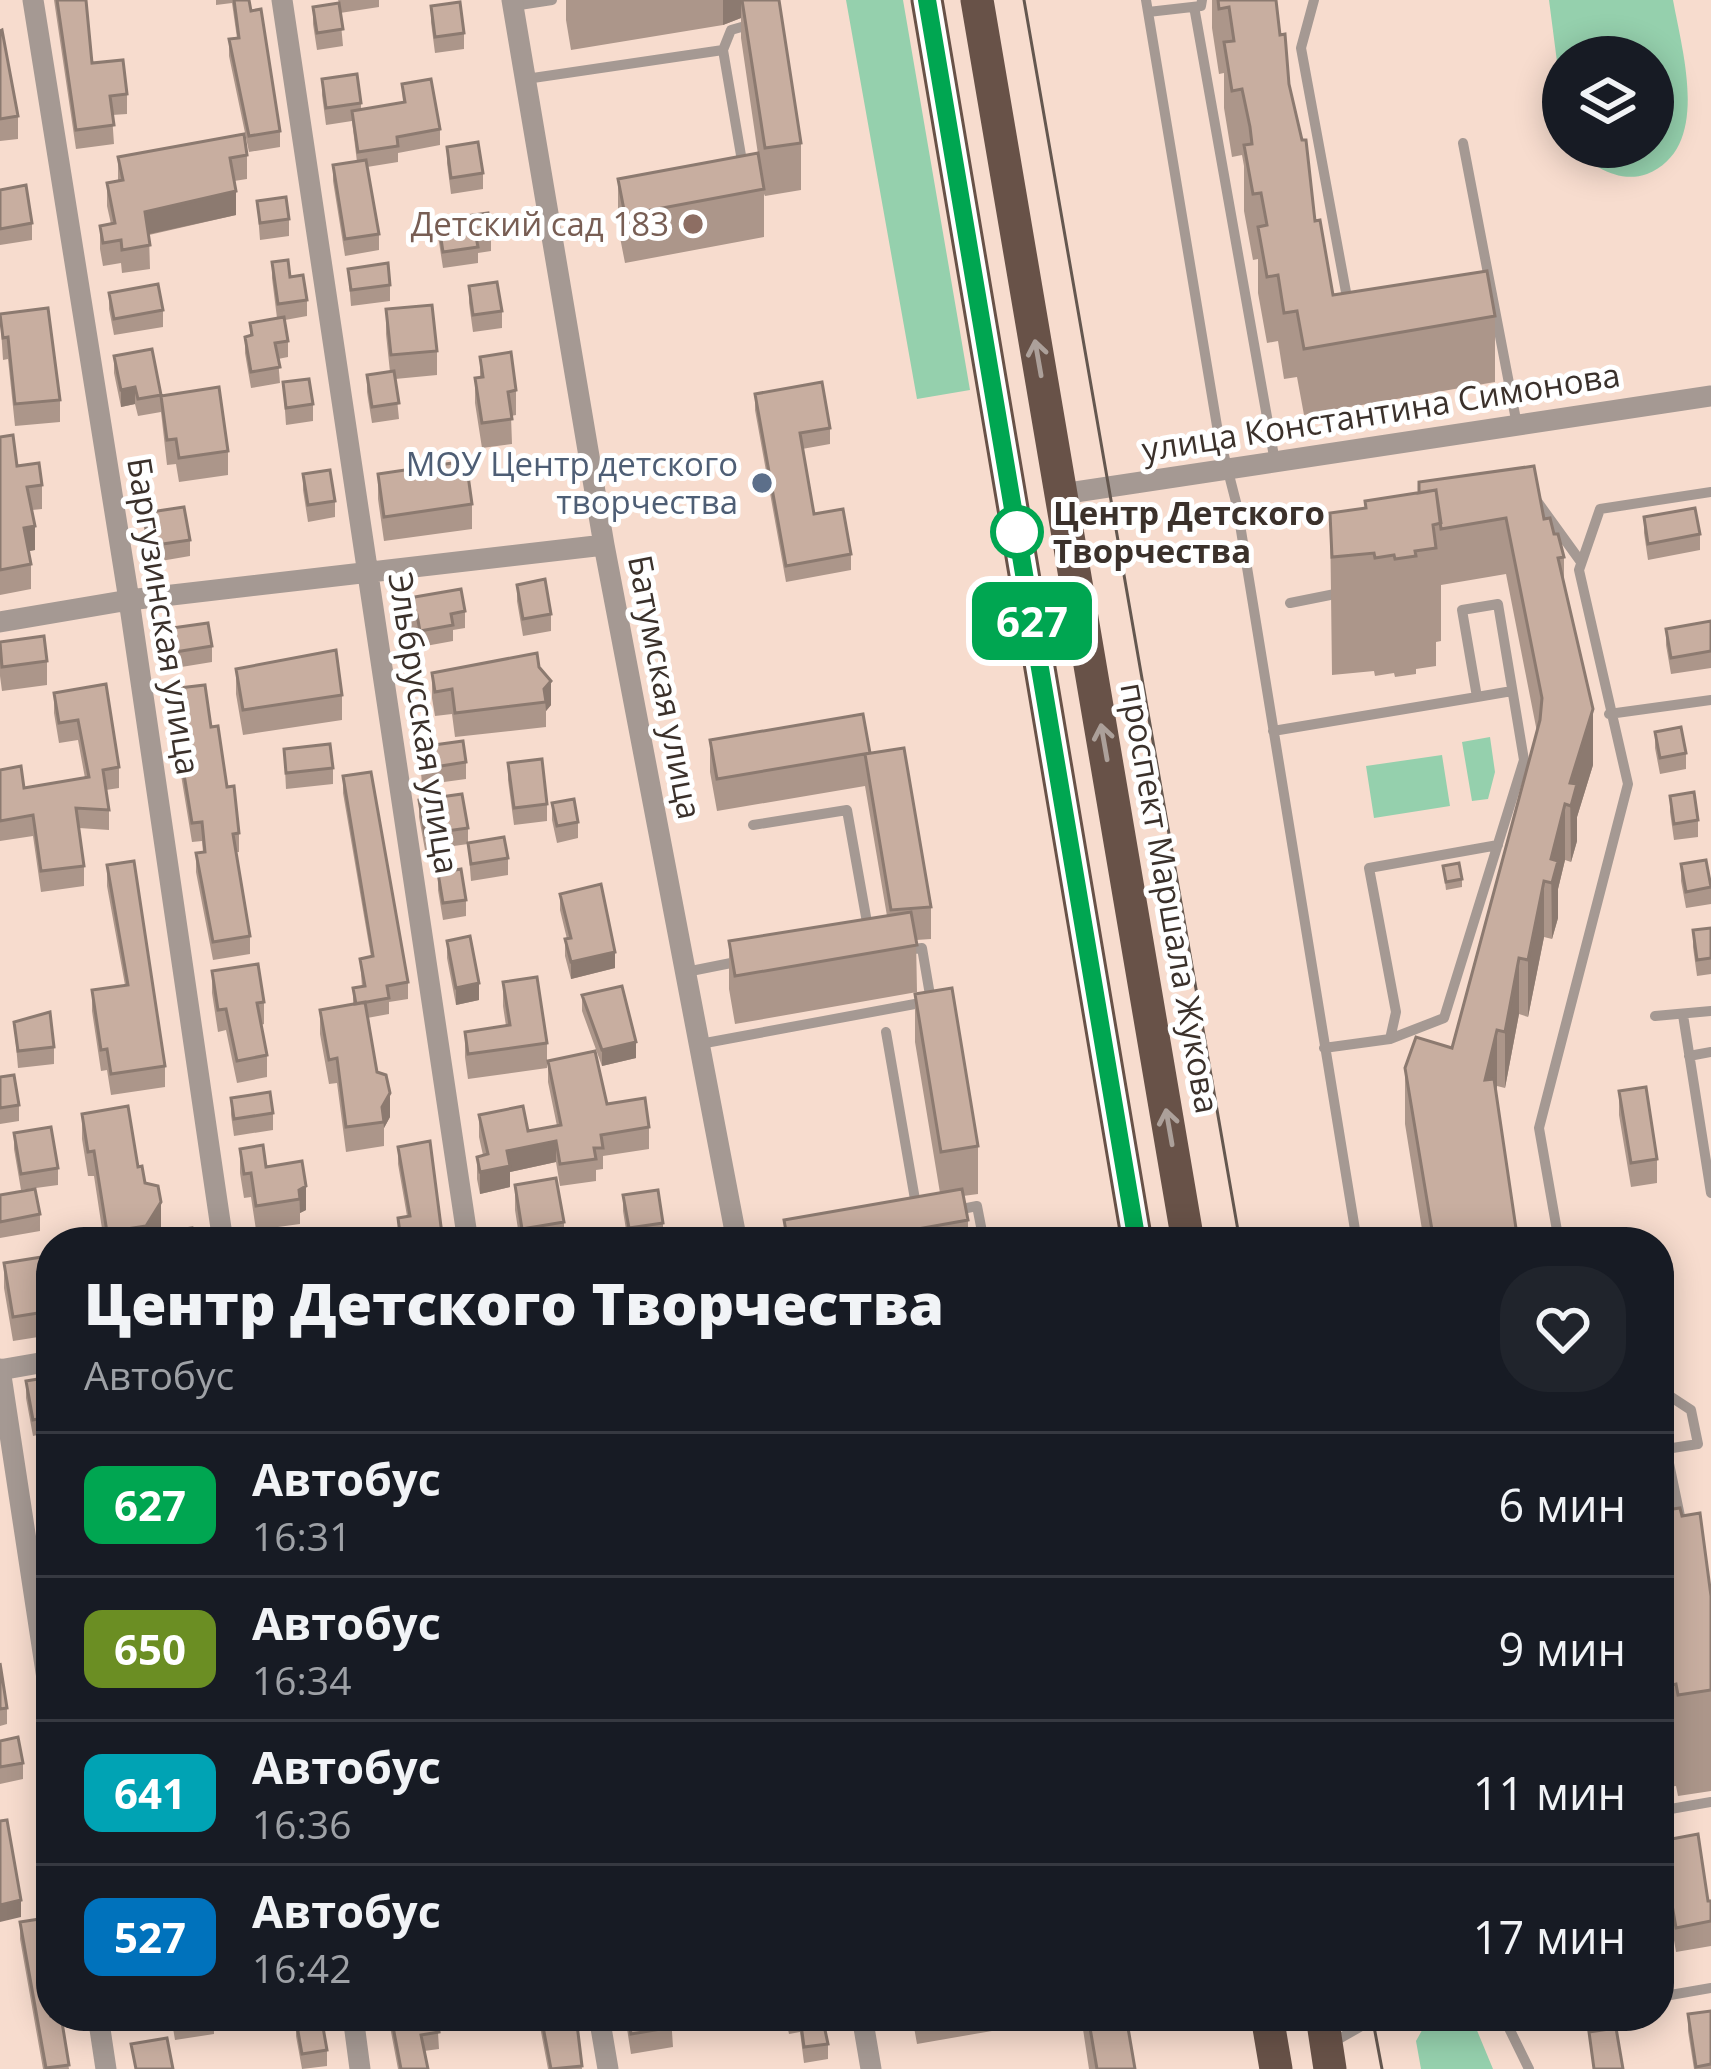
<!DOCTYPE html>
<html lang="ru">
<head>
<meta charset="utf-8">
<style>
	:root { --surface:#171b24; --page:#20242c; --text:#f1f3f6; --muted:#9ea1a6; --line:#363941 }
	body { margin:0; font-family:"Open Sans",sans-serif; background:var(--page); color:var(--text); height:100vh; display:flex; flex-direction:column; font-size:45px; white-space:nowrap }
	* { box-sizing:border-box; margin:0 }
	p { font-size:39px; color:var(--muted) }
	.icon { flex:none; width:66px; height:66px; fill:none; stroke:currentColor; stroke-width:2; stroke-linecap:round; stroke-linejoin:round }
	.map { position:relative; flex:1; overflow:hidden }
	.side { position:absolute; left:36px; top:1227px; width:1638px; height:804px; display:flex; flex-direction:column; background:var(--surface); border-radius:48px; box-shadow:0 6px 30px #0003 }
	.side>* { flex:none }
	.badge { padding:0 24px; border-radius:18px; font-size:42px; line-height:78px }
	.controls { position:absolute; left:1542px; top:36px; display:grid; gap:24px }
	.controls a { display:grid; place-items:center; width:132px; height:132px; border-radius:50%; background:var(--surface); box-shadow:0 6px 30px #0003; font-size:60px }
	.map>.badge { position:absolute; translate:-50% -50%; box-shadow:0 0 0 6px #fff }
	.round { display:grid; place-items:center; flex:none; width:126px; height:126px; border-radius:48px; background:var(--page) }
	.summary { display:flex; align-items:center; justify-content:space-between; height:204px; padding:0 48px }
	h1 { font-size:57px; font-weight:800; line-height:90px }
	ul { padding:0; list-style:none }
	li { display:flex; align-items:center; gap:36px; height:144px; padding:0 48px; border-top:3px solid var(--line) }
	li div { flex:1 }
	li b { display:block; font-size:45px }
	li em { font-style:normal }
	li .badge { min-width:132px; font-weight:700; text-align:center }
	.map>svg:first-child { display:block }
	.green { fill:#95d0ad }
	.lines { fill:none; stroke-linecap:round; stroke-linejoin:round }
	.service { stroke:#a59993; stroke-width:10 }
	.minor { stroke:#a59993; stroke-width:21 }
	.trunk { stroke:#685248; stroke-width:33 }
	.tram { stroke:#64574f; stroke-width:3 }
	.wall { fill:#ac968a }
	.shaded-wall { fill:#8c7a70 }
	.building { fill:#c8aea0; stroke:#8c7a70; stroke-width:3 }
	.oneway { stroke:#aca09a }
	.line-casing { stroke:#fff; stroke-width:27 }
	.line { stroke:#00a651; stroke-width:18 }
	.education-dot { fill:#8d6e63; stroke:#fff; stroke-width:4.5 }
	.service-dot { fill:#5c6f8a; stroke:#fff; stroke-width:4.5 }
	.stop-dot { fill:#fff; stroke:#00a651; stroke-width:6 }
	.labels { text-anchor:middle; stroke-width:10; stroke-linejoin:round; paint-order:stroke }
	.education-label { font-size:33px; fill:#785e54; stroke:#fff; text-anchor:end }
	.street-label { font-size:33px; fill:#3b312b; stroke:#fff }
	.service-label { font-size:33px; fill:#4e5e75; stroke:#fff; text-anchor:end }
	.stop-label { font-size:33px; font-weight:bold; fill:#3b312b; stroke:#fff; text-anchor:start }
</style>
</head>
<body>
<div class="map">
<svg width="1711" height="2069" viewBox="0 0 1711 2069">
	<rect width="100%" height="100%" fill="#f7dcce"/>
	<path class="green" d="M846,0h57l67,390 -53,9z
		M1549,0h124c10,55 38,148 -26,174 -28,10 -55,-8 -74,-27h80v-90h-90v51z
		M1490,737l5,35 -7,27 -16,2 -10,-59z
		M1442,755l8,51 -76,12 -8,-52z
		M1430,2016h41l22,53h-72l-5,-28z"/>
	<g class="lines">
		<path class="service" d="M1146,0l72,432 19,74 120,736
			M1314,0l-13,48 47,255
			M513,6l39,-6
			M1148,12l53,-6 1,-6
			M1195,12l80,450
			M526,79l197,-29
			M1463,143l54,282
			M743,167l-20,-117 8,-20 21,-6
			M1534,497l47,65
			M1290,603l50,-10
			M1477,697l35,-6
			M1609,714l102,-14
			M1273,731l204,-34 -15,-87 36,-6 26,156 -80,258 -54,21 -66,9
			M753,825l94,-15 21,118
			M686,972l55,-11
			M1683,1015l28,178
			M1655,1016l56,-5
			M886,1032l31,179
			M1390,1039l6,-27 -27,-144 129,-23
			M700,1044l231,-43 -9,-53 -17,2
			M1689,1056l22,-4
			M957,1210l20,-4 7,36
			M1559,1242l-20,-114 89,-344 -49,-214 21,-61 111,-17
			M1659,1389l32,21 7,34 -32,5 15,72
			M1659,1811l52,-9
			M1659,1997l52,-9
			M1506,2019l35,-3
			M1506,2022l23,47
			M1330,2044l49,-28"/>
		<path class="minor" d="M33,0l96,600 94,642
			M282,0l186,1242
			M512,0l92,545 133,697
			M1062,494l649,-98
			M0,622l129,-22 475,-55
			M0,1369l51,336
			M0,1370l51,-9
			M98,2016l8,53
			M353,2016l7,53
			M599,2016l9,53
			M862,2016l9,53"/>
		<path class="trunk" d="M927,0l210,1242
			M977,0l211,1242
			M1267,2016l9,53
			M1322,2016l8,53"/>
		<path class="tram" d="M1024,0l216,1242
			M1372,2016l10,53"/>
	</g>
	<path class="wall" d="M54,0h32l6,63 35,31v20l-15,1 2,29 -38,5z
		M216,0h33l31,131v16l-31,5 -20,-96v-17l8,-1 -5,-35 -16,2z
		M338,0h41v7l-39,6 3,33 -26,4 -4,-26v-17l26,-4z
		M566,0h213l22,143v47l-36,6 -1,-2v43l-139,26 -7,-36v-48l142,-11 -19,-130v-20l-18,7 -152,25 -5,-30z
		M1212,0h64l4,35 35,186 18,74 162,21v66l-191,33 -7,-38 -13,2 -6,-38 -11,2 -9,-50v-34l-5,1 -9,-49v-45l-2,-11 -10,2 -8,-49v-35l-5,1 -7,-46z
		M431,6l33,27v16l-29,4 -4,-31z
		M0,31l18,85v23l-18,2z
		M322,79l39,24v6l42,-6 -1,-19 38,45v16l-42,8v9l-31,5 12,67v16l-34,6 -12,-75v-16l24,-3 -5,-41 -26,4 -4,-30z
		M447,147l36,26v16l-32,5 -4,-31z
		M247,155v24l-13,2 2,34 -87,20 1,34 -28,4 -1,-10 -18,3 -3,-17v-23l11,-2 -4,-18v-23l11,-2v-24z
		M0,190l32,33v17l-32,5z
		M257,201l32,18v17l-29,4z
		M438,220l53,15v16l-13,2v10l-35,5 -5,-32z
		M272,262l18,15 17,23v16l-22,4 3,21v16l-10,2 2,24 -29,5 -6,-35v-16l5,-1v-13l27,-5 -5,-40z
		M348,269l42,16v16l-39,5z
		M469,286l33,25v17l-29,4 -4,-29z
		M109,293l54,17v17l-49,8 -5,-26z
		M386,309l51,42v24l-42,4 4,40 -27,4 -5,-31v-17l23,-3 -4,-38z
		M0,314l60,86v22l-45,4 -7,-67 -5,1z
		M114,356l114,95v24l-49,7 -3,-18 -9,1 -6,-53 -23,4 -3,-12 -14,3 -7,-34z
		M480,357l36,33v25l-5,1 1,28 -30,4 -7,-45v-25h5z
		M283,382l30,22v17l-27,4z
		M755,394l75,34v16l-28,5 12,65 37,40v16l-65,12 -31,-172z
		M0,437l17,29 25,19v24l-10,1 3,40 -6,1 2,13v25l-31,6z
		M303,474l32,27v16l-27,5 -5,-32z
		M378,474l94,30v25l-88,12 -6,-42z
		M144,513l46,27v16l-41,7 -5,-34z
		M1330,513l214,6 10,15 10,23v24l29,184 -16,52v24l-6,21 -6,-2 -7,29v29l-6,21 -8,-2 -16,80 -9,-3 -14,74 -8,-2 -1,7 22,149h-94l-19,-118v-56l47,-20 85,-316 -31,-158 -65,11v56l-5,1v24l-20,3v5l-21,3 -1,-4 -19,3 -1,-5 -42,4z
		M1644,517l56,17v16l-52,10 -4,-27z
		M517,585l34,29v17l-28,5 -6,-35z
		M403,599l62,12v17l-12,2v11l-33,6 -3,-16 -11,2 -3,-17z
		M1711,621v47l-40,6 -5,-29v-16z
		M165,629l47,17v16l-43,7 -4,-24z
		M0,642l47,19v24l-45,6 -2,-15z
		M539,667l12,38 -5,6v16l-91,10 -3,-23 -17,2 -3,-18v-25z
		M236,669l106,26v25l-99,15 -7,-41z
		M170,689l41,38 28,106v19h-3l14,84v18l-37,6 -17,-88v-19l7,-1 -1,-11 -10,1 -22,-134z
		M54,693l65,74v21l-13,2 3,20v20l-30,-2 5,38v20l-43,6 -8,-56 -33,5v-71l24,18 61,-10 -7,-38 -19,3 -5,-30z
		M1655,732l31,21v16l-26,5 -5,-26z
		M710,740l160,13 61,154v32l-15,1 1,52 -182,32 -6,-35v-48l158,-25 -22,-130 -148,25 -7,-39z
		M419,747l47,15v17l-44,6z
		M284,749l49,19v16l-47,5z
		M508,763l39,41v17l-33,4 -6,-45z
		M343,776l65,206v17l-19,3v12l-22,4 10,54 13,45 -6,11v18l-38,6 -9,-69 -8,1 -9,-50v-24l33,-6v-16l9,-1 -2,-28 11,-2 -28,-164z
		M1670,796l28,24v17l-24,3 -4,-28z
		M419,800l49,28v16l-43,6 -6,-33z
		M552,803l26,19v16l-21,5 -5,-23z
		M468,843l40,15v17l-37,6z
		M1681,864l30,23v17l-25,4 -5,-27z
		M107,865l58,201v21l-54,8 -4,-25 -6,1 -9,-60v-21l33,-5 -18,-99z
		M1443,866l19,13v8l-16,3z
		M438,873l28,27v16l-23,4 -5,-30z
		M560,894l55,74 -44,11 -6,-23v-17h2l-7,-29z
		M1711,928v46l-14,2 -4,-29v-17z
		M447,941l32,59 -23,5 -9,-47z
		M212,971l52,31v22l-3,1 6,30v22l-30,6 -11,-53 -8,2 -6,-39z
		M503,982l44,61v25l-79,11 -3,-22v-25l41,-6 -3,-20z
		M915,994l63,152v48l-15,2 5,24v22h-184v-22l156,-27 -25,-151z
		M582,995l54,63 -34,8 -20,-55z
		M14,1022l40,25v17l-36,4z
		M548,1061l59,43 42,23v22l-46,7v13l-7,1v11l-36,5 -4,-24 -46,10v15l-30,7 -3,-15v-22l6,-2 -4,-18v-22l49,16 29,-5 -9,-44z
		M0,1077l19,28v16l-19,3z
		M1619,1091l38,68v24l-26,4 -12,-72z
		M231,1098l42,15v17l-39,6 -3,-21z
		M82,1114l56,53 23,60 -4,6 37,9h-38v-7l-4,7h-48l-10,-66h-6l-6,-37z
		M14,1133l44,35v17l-37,5 -7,-41z
		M398,1147l45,95h-44l-1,-24 9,-2 -9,-52z
		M240,1149l26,18 36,-6 4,49 -6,3v11l-44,6 -5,-33 -7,1 -4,-25z
		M515,1185l49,37v20h-44l-5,-32z
		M0,1195l40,19v17l-40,7z
		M623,1195l40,28v16l-35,3 -5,-31z
		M4,1263l47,6v66l-38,6 -9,-53z
		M26,1381l25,1v50l-18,4 -7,-38z
		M51,1446v58l-4,1 -9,-32v-24z
		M1659,1511l23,5 29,80v195l-33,5 -2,-10 -8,1 -9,-50z
		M0,1663l7,45v16l-7,2z
		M0,1741l23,22v16l-23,5z
		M1661,1841l47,60h3v45l-35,6 -15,-87z
		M20,1922l41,94 8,53h-26l-23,-130z
		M1711,2011v58h-17l-6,-38v-17z
		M171,2016h43v18l-39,6z
		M388,2016h49l2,33 -15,2 4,18h-30z
		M538,2016h38l6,53h-34z
		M625,2016h46l2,31 -42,7z
		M785,2016h37l6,28v15l-24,4 -4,-31 -11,2z
		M912,2016h166l-161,28z
		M1081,2016h45l9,53h-46z
		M296,2020l31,30v16l-25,3 -6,-33z"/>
	<path class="shaded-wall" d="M723,0h18v18l-18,7z
		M236,191v24l-91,20v-23z
		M135,387v17l-14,3v-17z
		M35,526v24l-11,2v-24z
		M551,681v24l-5,6 -2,-22z
		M1593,709v56l-16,52v24l-6,21 -1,-79z
		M1565,804v56l-7,29v29l-6,21 -1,-80z
		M1544,881v56l-16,80v-57z
		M615,952v16l-44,11v-17z
		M1519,958v56l-14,74v-56z
		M479,983v17l-23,5v-17z
		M1497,1030v56l-12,50v-56z
		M636,1042v16l-34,8v-16z
		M390,1093v24l-6,11 -2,-21z
		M556,1141v21l-46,10v15l-30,7v-22l27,-21z
		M306,1186v24l-6,3 -1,-23z
		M161,1202v25l-9,15h-6v-16z
		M51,1480v24l-4,1v-24z
		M21,1900v17l-21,5v-17z"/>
	<path class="building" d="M57,0h29l6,63 31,-3 4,34 -17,2 4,29 -38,5z
		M234,0h15l2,11 10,-2 19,122 -31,5 -20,-97 10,-1z
		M742,0h37l22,143 -36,5z
		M1218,0h58l4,35 5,-1 4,50 13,56h4l9,81 5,-1 13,75 154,-24 8,45 -191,33 -7,-38 -13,2 -6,-38 -11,2 -9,-50 9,-2 -6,-32 -8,1 -9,-49 8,-1 -2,-17 -8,-38 -10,2 -8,-49 10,-1 -5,-34 -10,2z
		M460,2l4,31 -29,4 -4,-31z
		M339,3l4,26 -26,4 -4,-26z
		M2,30l16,86 -18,3v-88z
		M357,74l4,29 -35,5 -4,-29z
		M431,79l9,50 -43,8 1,9 -40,6 -6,-41 53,-9 -3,-18z
		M244,134l3,21 -17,3 6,33 -91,21 5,33 -28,5 -1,-10 -18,3 -3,-17 15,-3 -8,-40 16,-3 -5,-23z
		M478,142l5,31 -32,5 -4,-31z
		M758,153l6,36 -139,26 -7,-36z
		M366,160l13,74 -34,5 -12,-74z
		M26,185l6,38 -32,6v-39z
		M286,197l3,22 -29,4 -3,-22z
		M488,213l3,22 -15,2 2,10 -35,5 -5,-32z
		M288,260l2,17 13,-2 4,25 -29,4 -6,-42z
		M388,263l2,22 -39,5 -3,-21z
		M497,282l5,29 -29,4 -4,-29z
		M158,284l5,26 -49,9 -5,-26z
		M432,305l5,46 -46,4 -5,-46z
		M48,308l12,92 -45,4 -7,-67 -5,1 -3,-24z
		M284,317l4,24 -13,2 5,24 -29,5 -6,-35 7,-2 -2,-12z
		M152,349l9,46 -23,4 -3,-12 -14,3 -7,-34z
		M511,352l5,38 -8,2 4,27 -30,4 -7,-45 8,-1 -3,-20z
		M394,371l5,32 -27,4 -5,-32z
		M309,379l4,25 -27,4 -3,-26z
		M822,382l8,46 -30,5 14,81 29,-5 8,45 -65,12 -31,-172z
		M219,387l9,64 -49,7 -3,-19 -9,1 -6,-44z
		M13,435l4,31 22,-3 3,22 -15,2 8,39 -11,2 7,36 -31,6v-133z
		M466,461l6,43 -88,13 -6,-43z
		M1534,466l10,53 6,-1 4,16h4l6,23 -6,1 35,151 -23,74 7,1 -6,22 -6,-2 -14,55 7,2 -6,22 -8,-2 -16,79 -9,-2 -14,74 -8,-2 -12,50 9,-1 24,163h-84l-29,-174 11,-31 36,11 88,-328 2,-22 -36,-180 -65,11 -5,-39 -17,3v-11z
		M330,470l5,31 -27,4 -5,-31z
		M1436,490l5,33 -8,2 3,23 -21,3 1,5 -21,3 -1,-4 -19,3 -1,-5 -42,4 -2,-44 36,-5 -1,-7z
		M184,507l6,33 -41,6 -5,-33z
		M1695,508l5,26 -52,10 -4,-27z
		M545,579l6,35 -28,5 -6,-34z
		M461,589l4,22 -14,3 2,11 -33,6 -3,-16 -11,2 -3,-18z
		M1711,621v30l-40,7 -5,-29z
		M208,623l4,23 -43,7 -4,-24z
		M44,636l3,25 -45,6 -2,-25z
		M336,650l6,45 -99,15 -7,-41z
		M537,653l2,14 12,14 -7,8 2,13 -91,11 -3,-24 -17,3 -3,-19z
		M106,684l13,83 -16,3 6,40 -33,-2 8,58 -43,5 -8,-56 -33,6v-51l21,-4 3,22 65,-11 -11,-57 -19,3 -5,-30z
		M205,685l6,42 7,-1 9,61 7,-1 5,47 -6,1 17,102 -37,6 -17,-89 9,-1 -3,-30 -10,1 -22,-134z
		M863,714l7,39 -153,26 -7,-39z
		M1681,727l5,26 -26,5 -5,-26z
		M463,741l3,21 -44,7 -3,-22z
		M330,744l3,24 -47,5 -2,-24z
		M904,748l27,159 -40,3 -26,-156z
		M542,759l5,45 -33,4 -6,-45z
		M371,772l37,210 -21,4 2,12 -33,6 -3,-16 12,-2 -5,-27 13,-3 -30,-180z
		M1694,792l4,28 -24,4 -4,-28z
		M462,794l6,34 -43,6 -6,-34z
		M574,799l4,23 -21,4 -5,-23z
		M504,837l4,21 -37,6 -3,-21z
		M1706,860l5,27 -25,5 -5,-28z
		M134,861l31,205 -54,8 -4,-25 -6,1 -9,-60 36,-5 -21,-120z
		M1459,863l3,16 -16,3 -3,-16z
		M461,869l5,31 -23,3 -5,-30z
		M601,884l14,68 -44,10 -6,-23 6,-1 -11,-44z
		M911,912l6,33 -182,31 -6,-35z
		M1711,928v30l-14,2 -4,-30z
		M470,936l9,47 -23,5 -9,-47z
		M258,964l6,38 -7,1 10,52 -30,6 -11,-52 -8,1 -6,-39z
		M537,977l10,66 -79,11 -3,-22 45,-7 -7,-43z
		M622,986l14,56 -34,8 -20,-55z
		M952,988l26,158 -37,6 -26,-158z
		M365,1002l12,70 9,3 4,18 -8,14 2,15 -38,5 -9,-69 -8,2 -9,-50z
		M50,1012l4,35 -36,4 -4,-29z
		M595,1051l12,53 38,-6 4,29 -48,8 2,13h-9l2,11 -36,5 -4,-23 -49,10 3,15 -30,6 -3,-15 11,-3 -9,-39 44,-9 5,25 33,-6 -13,-64z
		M14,1075l5,30 -19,3v-31z
		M1646,1087l11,72 -26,4 -12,-72z
		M270,1092l3,21 -39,6 -3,-21z
		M128,1106l10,61 4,-1 3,17 13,3 3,16 -15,24 -39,6 -13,-81 -6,1 -6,-38z
		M51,1127l7,41 -37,6 -7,-41z
		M430,1141l13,101h-42l-3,-24 12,-2 -12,-69z
		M263,1145l3,22 36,-6 4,25 -7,4 1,9 -44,7 -5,-33 -7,1 -4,-25z
		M556,1178l8,44 -42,7 -7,-44z
		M35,1189l5,25 -40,8v-27z
		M962,1189l6,31 -123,22h-57l-4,-22z
		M658,1190l5,33 -34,5 -6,-33z
		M192,1228l2,14h-36l-2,-9z
		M48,1256l3,13v42l-38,6 -9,-54z
		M50,1377l1,39 -18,4 -7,-39z
		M51,1446v34l-4,1 -9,-32z
		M1680,1508l2,8 18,-3 11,83v94l-33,5 -2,-11 -8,2 -9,-50v-125z
		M0,1663l7,45 -7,1z
		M18,1737l5,26 -23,4v-26z
		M7,1820l14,80 -21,5v-84z
		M1698,1834l10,67h3v20l-35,7 -15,-87z
		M46,1918l5,34v64h10l8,49 -23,3 -26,-146z
		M1711,2011v53l-15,3 -8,-53z
		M173,2016h41v1l-39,7z
		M321,2016l6,34 -25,4 -6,-34z
		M391,2016h46l2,16 -18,3 7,34h-27z
		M541,2016h35l6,50 -31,3z
		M628,2016h43l2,11 -42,7z
		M788,2016h34l6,28 -24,3 -4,-30 -11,1z
		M1088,2016h38l9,53h-38z
		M1616,2028l7,41h-29l-5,-37z
		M167,2038l6,31h-37l-5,-25z"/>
	<defs><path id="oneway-shaft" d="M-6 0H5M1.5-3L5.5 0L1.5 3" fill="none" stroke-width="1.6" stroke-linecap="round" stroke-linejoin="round" transform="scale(3)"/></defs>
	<g class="oneway">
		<use href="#oneway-shaft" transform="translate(1038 358) rotate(-100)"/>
		<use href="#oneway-shaft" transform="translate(1104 742) rotate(-100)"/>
		<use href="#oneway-shaft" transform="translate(1169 1127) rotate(-100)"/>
	</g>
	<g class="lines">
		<g class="line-casing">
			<path id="line" d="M927,0l210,1242"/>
		</g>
		<use href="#line" class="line"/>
	</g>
	<circle class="education-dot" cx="693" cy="224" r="12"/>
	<circle class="service-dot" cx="762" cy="483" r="12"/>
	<circle class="stop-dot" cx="1017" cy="532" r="24"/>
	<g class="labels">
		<g class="education-label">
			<text x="669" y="236">Детский сад 183</text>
		</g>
		<g class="street-label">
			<text transform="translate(1381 412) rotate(-9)" y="12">улица Константина Симонова</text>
			<text transform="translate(164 616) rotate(81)" y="12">Баргузинская улица</text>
			<text transform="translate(665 687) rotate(79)" y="12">Батумская улица</text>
			<text transform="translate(424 723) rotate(81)" y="12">Эльбрусская улица</text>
			<text transform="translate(1170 898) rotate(80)" y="12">проспект Маршала Жукова</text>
		</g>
		<g class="service-label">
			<text x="738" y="476">МОУ Центр детского<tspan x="738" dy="38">творчества</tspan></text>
		</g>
		<g class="stop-label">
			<text x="1053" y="525">Центр Детского<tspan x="1053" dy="38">Творчества</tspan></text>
		</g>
	</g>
</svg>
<div class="controls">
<a><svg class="icon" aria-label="layers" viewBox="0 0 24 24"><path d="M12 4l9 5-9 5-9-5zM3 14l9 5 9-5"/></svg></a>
</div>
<b class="badge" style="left:1032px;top:621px;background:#00a651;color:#fff">627</b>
<section class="side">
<div class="summary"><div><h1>Центр Детского Творчества</h1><p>Автобус</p></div><a class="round"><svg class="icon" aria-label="heart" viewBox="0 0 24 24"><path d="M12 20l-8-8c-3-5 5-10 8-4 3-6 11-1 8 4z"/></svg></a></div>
<ul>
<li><span class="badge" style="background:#00a651;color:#fff">627</span><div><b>Автобус</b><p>16:31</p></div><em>6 мин</em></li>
<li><span class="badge" style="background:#6b8e23;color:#fff">650</span><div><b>Автобус</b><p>16:34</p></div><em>9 мин</em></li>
<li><span class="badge" style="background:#00a3b4;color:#fff">641</span><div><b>Автобус</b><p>16:36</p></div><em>11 мин</em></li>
<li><span class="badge" style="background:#0072bc;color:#fff">527</span><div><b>Автобус</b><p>16:42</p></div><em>17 мин</em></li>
</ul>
</section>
</div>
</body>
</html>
